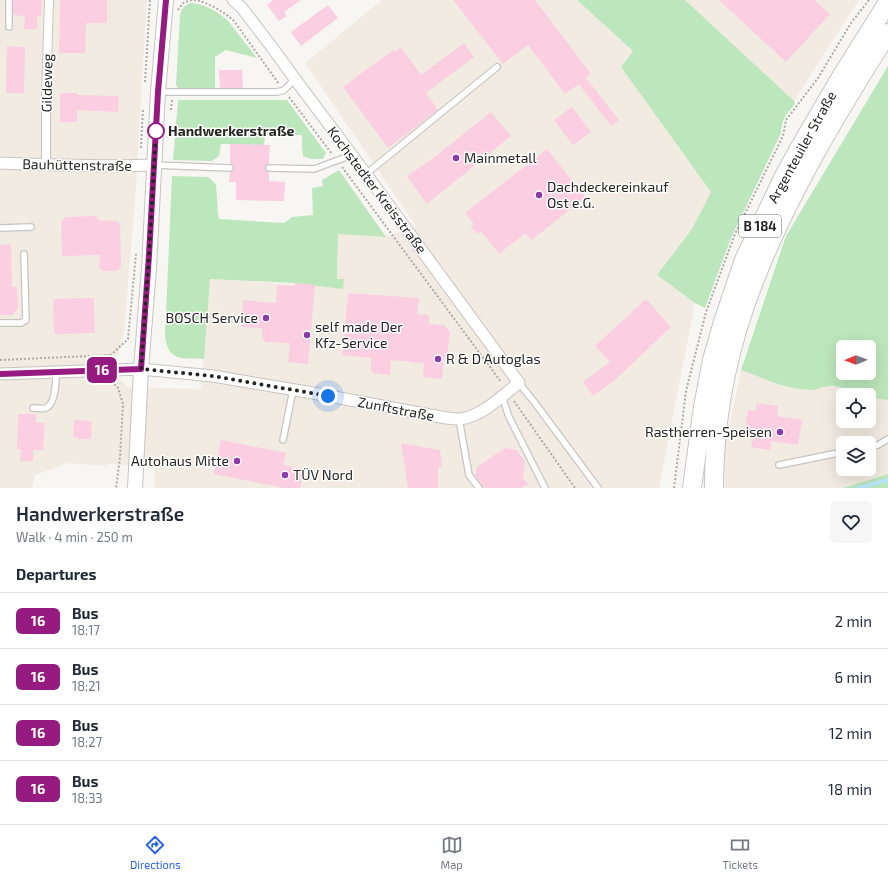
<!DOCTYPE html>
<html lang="en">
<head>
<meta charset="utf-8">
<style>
	:root { --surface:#fff; --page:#f6f6f7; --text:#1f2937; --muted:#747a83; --line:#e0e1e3; --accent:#2563eb }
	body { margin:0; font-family:"Exo 2",sans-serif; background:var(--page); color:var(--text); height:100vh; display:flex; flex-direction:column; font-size:15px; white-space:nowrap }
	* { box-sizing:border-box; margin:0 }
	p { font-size:13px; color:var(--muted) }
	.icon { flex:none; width:22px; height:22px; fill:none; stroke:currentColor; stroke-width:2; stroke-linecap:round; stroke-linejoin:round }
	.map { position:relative; height:488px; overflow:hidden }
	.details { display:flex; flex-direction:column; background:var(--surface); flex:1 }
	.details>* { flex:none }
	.badge { padding:0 8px; border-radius:6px; font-size:14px; line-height:26px }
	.needle { width:26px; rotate:269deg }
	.controls { position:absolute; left:836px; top:340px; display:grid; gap:8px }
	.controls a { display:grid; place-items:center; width:40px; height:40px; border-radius:6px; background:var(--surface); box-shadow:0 4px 16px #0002; font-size:20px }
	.you { position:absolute; width:20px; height:20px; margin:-10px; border:3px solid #fff; border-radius:50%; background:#1a73e8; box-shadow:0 0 0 6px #1a73e833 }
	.map>.badge { position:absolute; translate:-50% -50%; box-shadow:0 0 0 2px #fff }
	h2 { padding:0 16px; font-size:15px; line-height:36px }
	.round { display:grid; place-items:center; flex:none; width:42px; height:42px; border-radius:6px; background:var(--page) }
	.summary { display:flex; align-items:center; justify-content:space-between; height:68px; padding:0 16px }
	h1 { font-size:19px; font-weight:600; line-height:30px }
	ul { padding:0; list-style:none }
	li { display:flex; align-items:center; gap:12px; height:56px; padding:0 16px; border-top:1px solid var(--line) }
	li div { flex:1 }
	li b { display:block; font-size:15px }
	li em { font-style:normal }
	li .badge { min-width:44px; font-weight:700; text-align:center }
	.menu { display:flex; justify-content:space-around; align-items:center; height:56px; border-top:1px solid var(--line); background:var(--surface); font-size:11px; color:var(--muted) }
	.menu a { display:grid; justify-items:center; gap:2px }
	.menu .current { color:var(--accent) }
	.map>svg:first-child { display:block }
	.built { fill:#f2ebe1; fill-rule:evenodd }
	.green { fill:#bce6bc; fill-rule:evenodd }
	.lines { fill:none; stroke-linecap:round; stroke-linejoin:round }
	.stream { stroke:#b7e6fc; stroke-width:3.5 }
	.building { fill:#fbcee2 }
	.service-casing { stroke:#c7c5c2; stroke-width:8 }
	.pedestrian-casing { stroke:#c7c5c2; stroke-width:10 }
	.minor-casing { stroke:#c7c5c2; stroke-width:13 }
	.tertiary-casing { stroke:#c7c5c2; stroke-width:16 }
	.primary-casing { stroke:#c7c5c2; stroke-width:20 }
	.path { stroke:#acaaa7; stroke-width:2; stroke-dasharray:2 2; stroke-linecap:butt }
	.service { stroke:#fff; stroke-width:5.5 }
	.pedestrian { stroke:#fff; stroke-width:8 }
	.minor { stroke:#fff; stroke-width:11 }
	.tertiary { stroke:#fff; stroke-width:14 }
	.primary { stroke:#fff; stroke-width:18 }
	.line-casing { stroke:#fff; stroke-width:9 }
	.line { stroke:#951b81; stroke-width:6 }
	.walk { stroke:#262524; stroke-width:4; stroke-dasharray:0 7.2 }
	.stop-dot { fill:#fff; stroke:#951b81; stroke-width:2 }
	.poi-dot { fill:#8b3aa9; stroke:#fff; stroke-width:1.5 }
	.labels { text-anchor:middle; stroke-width:3; stroke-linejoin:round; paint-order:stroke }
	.shield { fill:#fff; stroke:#676666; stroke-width:1 }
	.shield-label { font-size:13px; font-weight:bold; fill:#262524 }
	.street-label { font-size:14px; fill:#262524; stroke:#fff }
	.stop-label { font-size:14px; font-weight:bold; fill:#262524; stroke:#fff; text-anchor:start }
	.poi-label { font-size:14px; fill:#262524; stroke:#fff; text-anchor:start }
</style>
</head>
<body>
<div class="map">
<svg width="888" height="488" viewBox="0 0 888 488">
	<rect width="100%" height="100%" fill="#f8f6f2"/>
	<path class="built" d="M0,0h147l-5,81 -6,107 -12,145 -8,30 2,14 10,10 73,2 9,-110 105,6 22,-6 1,-45 48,3 30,-11 -111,-163 77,-63h195l56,51 -12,16 90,125 -19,37 -35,46 38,28 -36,185h-505l1,-21 -48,-3 -1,2 -38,-3 -33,12 -3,13h-32z
		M685,0h174l-65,101z
		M741,370l47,17 20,3h6l12,-4h6l24,5 9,4h-22v26h26v-24l19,3v74l-45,14h-118l-1,-37zM843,443h26v26h-26z"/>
	<path class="green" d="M577,0h108l109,101 1,3c-9,11 -13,14 -14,29l-50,105 -26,70 -10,-5 -38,-28 35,-46 19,-37 -90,-125 12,-16z
		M191,3c14,1 28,9 38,19l28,36 -31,-8 -11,7v33l-35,-1 -3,-2 -1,-3 4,-68c1,-7 4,-11 11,-13z
		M888,66v334l-17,-2 -2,-1v-2c-5,0 -9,-3 -15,-4 -7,-2 -14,-4 -21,-5 -9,-1 -16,5 -24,4 -24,-1 -46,-12 -68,-20l45,-134zM843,347h26v26h-26z
		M178,100h109l39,53 -3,6h-12l-8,-3 -1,-9v-12h-37l-1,10 -43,-1 -2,12 -7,5 -39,-1z
		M339,170l47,67 -48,-3 -1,45h7l-1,10 -48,-6 -85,-4 -6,80c-21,-1 -36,3 -39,-23l7,-160 36,1 8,7 2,29 1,6 65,4 8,-6 21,-2 -1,-27 11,-2 -1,-6z
		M888,474v14h-45z"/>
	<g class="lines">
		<path class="stream" d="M858,488l30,-8"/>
	</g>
	<path class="building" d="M13,0h29l-1,16h-4v13h-13l1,-13 -12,-1z
		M60,0h47v23h-21l-1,30h-26z
		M273,0h28l-17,12 3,4 -8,5 -12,-16z
		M453,0h82l56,74 -5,4 33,42 -8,6 -32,-42 -14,10 -37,-49 -25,19z
		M719,0h95l16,14 -44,48z
		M328,5l10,13 -37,28 -10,-14z
		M464,43l10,14 -48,36 12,17 -50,38 -45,-61 50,-37 2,2 6,-5 20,28z
		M7,46l18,1 -1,46h-18z
		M219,70h23l1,18h-23z
		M60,93h17v2l42,1 -1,16 -41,-2v12h-17z
		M572,107l19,25 -18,13 -19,-25z
		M491,112l20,24 -84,68 -20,-28 25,-17z
		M230,144l40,1 -1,19 -3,1 -1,5 4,2v9l16,1 -1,19 -48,-1v-18h-7l1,-10 3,-1 1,-3 -1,-3 -3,-1z
		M547,149l38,48 -53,43 -7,-7 -26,21 -18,-23 -4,3 -6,-8 3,-2 -9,-11z
		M96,216l3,4 17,1 4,3 1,42 -4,5h-14l-4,-4 1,-12 -38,1 -1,-34 4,-5z
		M11,244l1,43h5l1,21 -6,7h-12v-70z
		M295,283l20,2 -7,79 -20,-2 2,-19 -25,-1 -3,-5v-9l-21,-1 2,-27 33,3 1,-18 18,1z
		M348,293l71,5 -2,16 12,1v9l15,1 6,7 -3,26 -3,-1 -2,22 -19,-2 1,-14 -33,-3 -1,15 -17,-2 -2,-3v-12l-29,-3z
		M94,298l1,35 -41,1 -1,-35z
		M646,299l25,28 -55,52 -23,17 -10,-14 27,-20 -15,-16z
		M757,403l21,3 -1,10 25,4 -4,25 -27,-4 -1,9 -19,-3 2,-9 -9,-1 4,-27 7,1z
		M18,414h18v9h9l-2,27h-10v11h-13l1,-12h-4z
		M74,420l18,1 -1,18h-13v-2h-5z
		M221,440l65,13 -3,12 20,4 -3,19h-15l-71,-14z
		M401,443l39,7 2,17h-4v21h-30z
		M505,448l12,2 8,12 -2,16 5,6 -7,4h-38l-1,-3 -7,-9 2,-9z"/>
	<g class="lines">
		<g class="service-casing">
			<path id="service" d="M9,0v27
				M159,92h118l7,-2 11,-11
				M154,165l76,3
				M269,168l45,1 38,-14
				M366,174l131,-107
				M0,228l31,-1
				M0,323h21l5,-3 -2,-66
				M519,383l16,20 63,85
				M502,396l7,21 36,71
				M33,408c4,0 10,1 13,0 10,-5 10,-27 10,-36
				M459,419l10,56 10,13
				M283,440l10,-50
				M869,447l9,-2 10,-6
				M779,465l64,-13"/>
		</g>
		<g class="pedestrian-casing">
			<path id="pedestrian" d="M46,165v-70l3,-95"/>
		</g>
		<g class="minor-casing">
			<path id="minor" d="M0,163c51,2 103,4 154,2
				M0,374l141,-5 72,7 100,17 128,24c6,1 13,2 19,2 23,-3 41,-23 59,-36l-153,-209 -71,-95 -24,-33 -29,-38 -9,-8"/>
		</g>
		<g class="tertiary-casing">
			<path id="tertiary" d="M135,488l6,-119 8,-101 9,-176 8,-92"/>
		</g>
		<g class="primary-casing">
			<path id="primary" d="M692,488l11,-81 9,-47 11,-38 21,-62 39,-82 18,-33 40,-68 47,-75
				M714,488c0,-61 11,-124 31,-182 34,-97 88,-187 143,-273"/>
		</g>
		<path class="path" d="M178,10l5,-7c3,-1 7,-3 10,-3 11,0 33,13 41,21l45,63
			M145,82l5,-82
			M289,97l43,57
			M171,110l1,-10
			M141,148l2,-40
			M342,167l159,215
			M0,360l111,-5
			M111,360v-5l17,-16 8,-85
			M112,381v1l6,6 5,16 -3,53 -4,31
			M514,401l61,87
			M674,488l12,-97 20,-79 29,-78 48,-98 3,-16 32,-42 33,-55 18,-23"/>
		<use href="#service" class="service"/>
		<use href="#pedestrian" class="pedestrian"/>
		<use href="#minor" class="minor"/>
		<use href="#tertiary" class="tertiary"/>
		<use href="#primary" class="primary"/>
	</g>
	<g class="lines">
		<g class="line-casing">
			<path id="line" d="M0,374l141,-5 8,-114 9,-163 8,-92"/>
		</g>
		<use href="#line" class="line"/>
		<path class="walk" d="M156,131l-7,124 -8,114 72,7 115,20"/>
	</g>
	<circle class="stop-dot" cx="156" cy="131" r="8"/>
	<g class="poi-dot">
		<circle cx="456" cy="158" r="4"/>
		<circle cx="539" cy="195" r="4"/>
		<circle cx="266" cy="318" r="4"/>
		<circle cx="307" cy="335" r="4"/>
		<circle cx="438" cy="359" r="4"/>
		<circle cx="780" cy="432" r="4"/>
		<circle cx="237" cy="461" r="4"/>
		<circle cx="285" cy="475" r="4"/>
	</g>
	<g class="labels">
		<rect class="shield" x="739" y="215" width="42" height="22" rx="3"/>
		<g class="shield-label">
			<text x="760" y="231">B 184</text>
		</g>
		<g class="street-label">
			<text transform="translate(47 83) rotate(-89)" y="5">Gildeweg</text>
			<text transform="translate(802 147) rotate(-61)" y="5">Argenteuiler Straße</text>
			<text transform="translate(77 165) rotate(1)" y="5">Bauhüttenstraße</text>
			<text transform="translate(377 190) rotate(53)" y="5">Kochstedter Kreisstraße</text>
			<text transform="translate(396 409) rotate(11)" y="5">Zunftstraße</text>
		</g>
		<g class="stop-label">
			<text x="168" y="136">Handwerkerstraße</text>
		</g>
		<g class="poi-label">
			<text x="464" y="163">Mainmetall</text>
			<text x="547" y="192">Dachdeckereinkauf<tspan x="547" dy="16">Ost e.G.</tspan></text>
			<text x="258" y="323" text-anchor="end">BOSCH Service</text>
			<text x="315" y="332">self made Der<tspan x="315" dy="16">Kfz-Service</tspan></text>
			<text x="446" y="364">R &amp; D Autoglas</text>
			<text x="772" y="437" text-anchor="end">Rastherren-Speisen</text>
			<text x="229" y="466" text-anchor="end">Autohaus Mitte</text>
			<text x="293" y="480">TÜV Nord</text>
		</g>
	</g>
</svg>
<div class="controls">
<a><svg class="needle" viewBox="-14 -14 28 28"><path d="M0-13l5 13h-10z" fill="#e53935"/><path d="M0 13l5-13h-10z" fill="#747a83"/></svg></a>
<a><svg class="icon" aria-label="locate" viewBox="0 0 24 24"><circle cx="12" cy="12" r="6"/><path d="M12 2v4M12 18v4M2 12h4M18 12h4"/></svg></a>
<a><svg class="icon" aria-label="layers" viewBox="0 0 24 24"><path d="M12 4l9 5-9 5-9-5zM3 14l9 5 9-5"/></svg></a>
</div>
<div class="you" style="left:328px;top:396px"></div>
<b class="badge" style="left:102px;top:370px;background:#951b81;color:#fff">16</b>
</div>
<section class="details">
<div class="summary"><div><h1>Handwerkerstraße</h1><p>Walk · 4 min · 250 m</p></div><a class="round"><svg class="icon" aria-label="heart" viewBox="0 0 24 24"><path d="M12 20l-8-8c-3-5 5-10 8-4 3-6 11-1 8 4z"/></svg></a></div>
<h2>Departures</h2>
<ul>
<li><span class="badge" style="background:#951b81;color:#fff">16</span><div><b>Bus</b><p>18:17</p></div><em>2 min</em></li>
<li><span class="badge" style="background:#951b81;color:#fff">16</span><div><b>Bus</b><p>18:21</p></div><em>6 min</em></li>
<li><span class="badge" style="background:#951b81;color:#fff">16</span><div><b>Bus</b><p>18:27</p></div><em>12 min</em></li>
<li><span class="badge" style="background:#951b81;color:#fff">16</span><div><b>Bus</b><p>18:33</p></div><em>18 min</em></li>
</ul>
</section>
<nav class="menu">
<a class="current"><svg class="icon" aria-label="directions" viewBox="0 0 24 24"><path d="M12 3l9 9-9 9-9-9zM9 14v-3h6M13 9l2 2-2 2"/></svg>Directions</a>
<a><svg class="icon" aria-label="map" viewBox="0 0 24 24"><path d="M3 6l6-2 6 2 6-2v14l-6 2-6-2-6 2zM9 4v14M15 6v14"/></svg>Map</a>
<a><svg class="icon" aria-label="tickets" viewBox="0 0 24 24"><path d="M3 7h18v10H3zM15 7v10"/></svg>Tickets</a>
</nav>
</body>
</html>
